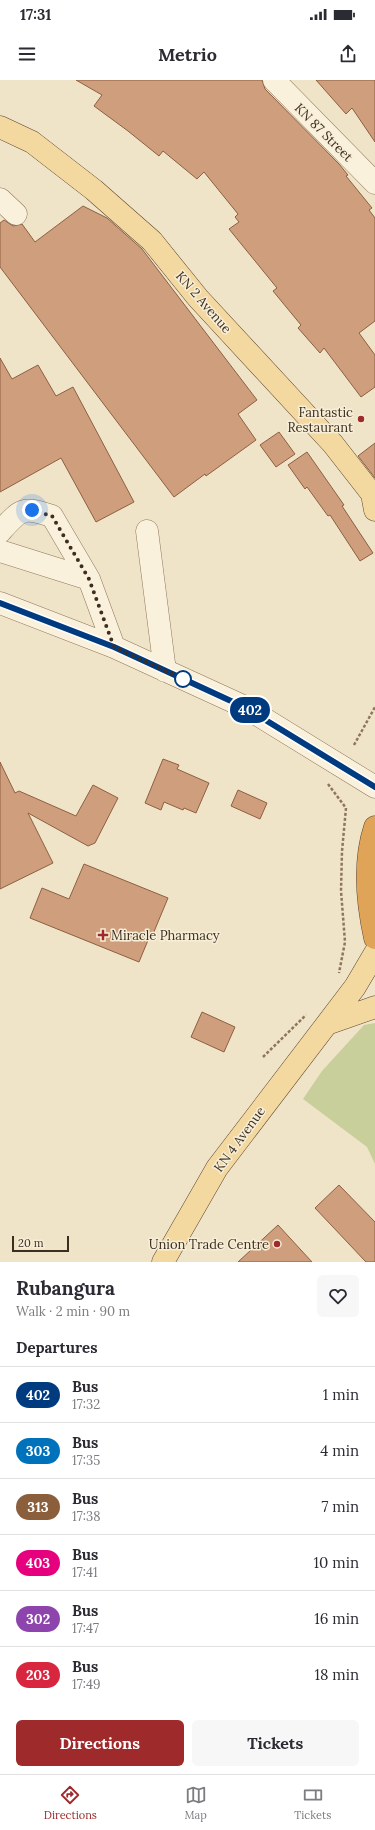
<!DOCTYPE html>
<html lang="en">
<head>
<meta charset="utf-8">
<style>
	:root { --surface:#fff; --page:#f7f7f7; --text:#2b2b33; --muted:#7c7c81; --line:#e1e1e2; --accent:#9e2a2b }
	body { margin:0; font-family:Lora,serif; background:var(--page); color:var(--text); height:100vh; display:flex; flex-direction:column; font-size:15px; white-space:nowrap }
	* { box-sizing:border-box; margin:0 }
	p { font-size:13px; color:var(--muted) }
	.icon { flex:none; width:22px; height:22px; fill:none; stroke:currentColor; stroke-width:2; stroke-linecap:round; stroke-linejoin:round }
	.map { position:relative; height:1182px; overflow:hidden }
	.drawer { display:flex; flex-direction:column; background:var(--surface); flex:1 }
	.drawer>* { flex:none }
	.badge { padding:0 8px; border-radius:13px; font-size:14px; line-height:26px }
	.scale { position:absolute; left:12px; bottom:10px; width:57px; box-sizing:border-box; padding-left:4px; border:2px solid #3d2e20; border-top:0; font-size:11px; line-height:14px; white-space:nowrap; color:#3d2e20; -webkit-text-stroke:3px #f7eed8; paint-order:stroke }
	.you { position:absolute; width:20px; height:20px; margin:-10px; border:3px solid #fff; border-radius:50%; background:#1a73e8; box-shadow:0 0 0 6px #1a73e833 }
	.map>.badge { position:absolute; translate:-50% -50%; box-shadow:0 0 0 2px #fff }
	h2 { padding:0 16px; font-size:15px; line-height:36px }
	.round { display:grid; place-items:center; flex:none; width:42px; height:42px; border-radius:6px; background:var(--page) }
	.headline { display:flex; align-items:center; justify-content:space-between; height:68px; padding:0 16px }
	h1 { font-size:19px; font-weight:700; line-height:30px }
	.primary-button { display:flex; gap:8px; margin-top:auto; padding:8px 16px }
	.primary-button a { flex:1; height:46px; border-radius:6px; background:var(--accent); color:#fff; font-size:16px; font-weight:700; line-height:46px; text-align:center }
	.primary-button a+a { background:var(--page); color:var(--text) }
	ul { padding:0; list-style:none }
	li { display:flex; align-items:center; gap:12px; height:56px; padding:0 16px; border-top:1px solid var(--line) }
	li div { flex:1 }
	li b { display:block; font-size:15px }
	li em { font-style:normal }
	li .badge { min-width:44px; font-weight:700; text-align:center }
	.status { display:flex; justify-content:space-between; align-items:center; height:28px; padding:0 20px; background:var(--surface); direction:ltr }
	.status svg { height:11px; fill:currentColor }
	header { display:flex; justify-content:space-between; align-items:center; height:52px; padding:0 16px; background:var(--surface); font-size:18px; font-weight:700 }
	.menu { display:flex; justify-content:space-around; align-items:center; height:56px; border-top:1px solid var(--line); background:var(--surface); font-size:11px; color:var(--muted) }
	.menu a { display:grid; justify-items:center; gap:2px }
	.menu .current { color:var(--accent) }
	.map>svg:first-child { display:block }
	.green { fill:#c9cf9b }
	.building { fill:#cf9f7d; stroke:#8d5f41 }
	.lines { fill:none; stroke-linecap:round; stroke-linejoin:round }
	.minor-casing { stroke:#8d765c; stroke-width:23 }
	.major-casing { stroke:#5b4430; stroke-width:23 }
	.highway-casing { stroke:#5b4430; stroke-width:23 }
	.path { stroke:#8d765c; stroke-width:2.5; stroke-dasharray:3 2; stroke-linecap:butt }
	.minor { stroke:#faf1dc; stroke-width:22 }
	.major { stroke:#f3d9a0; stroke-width:22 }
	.highway { stroke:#e0a458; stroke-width:22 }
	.line-casing { stroke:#fff; stroke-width:9 }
	.line { stroke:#003b80; stroke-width:6 }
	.walk { stroke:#3d2e20; stroke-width:4; stroke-dasharray:0 7.2 }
	.poi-dot { fill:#9e2a2b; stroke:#f7eed8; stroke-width:1.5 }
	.stop-dot { fill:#fff; stroke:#003b80; stroke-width:2 }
	.labels { text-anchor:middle; stroke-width:3; stroke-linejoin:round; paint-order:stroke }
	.street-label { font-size:13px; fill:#3d2e20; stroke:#f7eed8 }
	.poi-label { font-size:13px; fill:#3d2e20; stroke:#f7eed8; text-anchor:end }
</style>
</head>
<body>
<div class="status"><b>17:31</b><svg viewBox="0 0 49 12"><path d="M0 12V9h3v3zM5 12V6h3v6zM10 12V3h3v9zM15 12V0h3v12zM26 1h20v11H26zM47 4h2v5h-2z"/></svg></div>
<header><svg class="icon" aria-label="menu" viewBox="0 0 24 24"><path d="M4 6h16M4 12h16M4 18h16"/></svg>Metrio<svg class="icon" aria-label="share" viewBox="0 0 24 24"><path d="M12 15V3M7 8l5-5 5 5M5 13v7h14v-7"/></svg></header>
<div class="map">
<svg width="375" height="1182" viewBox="0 0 375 1182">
	<rect width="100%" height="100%" fill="#f0e4c8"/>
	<path class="green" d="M375,943v141l-8,-17 -64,-48 19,-28 42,-46z"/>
	<path class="building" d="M76,0h186l3,9 74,75 9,11 -2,1 26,32 -3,2 6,8v103l-16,12 16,22v32l-14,10 -37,-49 -4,5 -22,-25 3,-3 -28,-34 4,-3 -48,-59 10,-7 -4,-5 3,-3 -34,-42 -7,7 -34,-28 -4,5 -31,-25 -34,-25 8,-11z
		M316,0h59v62l-23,-34 -6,6z
		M83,126l24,12 35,31 115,151 -19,14 18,26 -50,36 -1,-2 -31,23 -174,-230v-44l4,-3 9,6 9,-2 13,18z
		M0,278l12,21 26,-14 18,31 17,-9 61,115 -38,20 -35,-64 -61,34z
		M279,352l16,22 -19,13 -16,-22z
		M375,363v35l-17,-22z
		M307,372l37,53 -2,1 31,47 -13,8 -30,-46 -2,1 -21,-29 -2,2 -17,-24z
		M163,679l16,6 -2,4 32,14 -13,30 -12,-5 -1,2 -19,-8 -3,8 -16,-7z
		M0,682l15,31 4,-2 57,25 17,-31 25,13 -23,45 -7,3 -60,-33 25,50 -53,26z
		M238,710l29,13 -7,16 -29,-13z
		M84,784l84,34 -15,36 -2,-1 -12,29 -109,-44 12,-30 27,11z
		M202,932l33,15 -11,25 -33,-15z
		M339,1105l36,37v40h-9l-51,-54z
		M278,1145l34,37h-74z"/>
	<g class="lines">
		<g class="minor-casing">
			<path id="minor" d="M274,0l101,103
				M0,119l16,15
				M147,451l18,140
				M0,452c21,-23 22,-26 52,-16l37,63 25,68
				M0,471l89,28
				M0,523l114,44 131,60 130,80"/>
		</g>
		<g class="major-casing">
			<path id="major" d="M0,47l32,15 62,48 58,51 46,57 135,146 39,50 3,16
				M327,944l48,-17
				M163,1182l54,-94 138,-181 20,-34"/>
		</g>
		<g class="highway-casing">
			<path id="highway" d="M375,747c-12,36 -8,75 0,111"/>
		</g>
		<path class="path" d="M354,665l21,-38
			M328,704l18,24 -4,43 -1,40 4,51 -6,31
			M263,977l43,-42"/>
		<use href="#minor" class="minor"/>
		<use href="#major" class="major"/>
		<use href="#highway" class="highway"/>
	</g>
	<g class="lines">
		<g class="line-casing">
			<path id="line" d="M0,523l114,44 130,60 131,80"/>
		</g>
		<use href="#line" class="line"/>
		<path class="walk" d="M32,430l20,6 37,63 25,68 69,32"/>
	</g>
	<g class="poi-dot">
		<circle cx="361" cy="339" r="4"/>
		<path d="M101 849h4v4h4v4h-4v4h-4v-4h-4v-4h4z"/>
		<circle cx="277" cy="1164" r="4"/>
	</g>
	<circle class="stop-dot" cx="183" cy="599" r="8"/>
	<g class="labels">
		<g class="street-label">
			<text transform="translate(324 52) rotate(45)" y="5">KN 87 Street</text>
			<text transform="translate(204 222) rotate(49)" y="5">KN 2 Avenue</text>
			<text transform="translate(239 1059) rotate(-54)" y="5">KN 4 Avenue</text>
		</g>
		<g class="poi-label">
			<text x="353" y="337">Fantastic<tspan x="353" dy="15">Restaurant</tspan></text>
			<text x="111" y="860" text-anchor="start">Miracle Pharmacy</text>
			<text x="269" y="1169">Union Trade Centre</text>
		</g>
	</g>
</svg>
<div class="scale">20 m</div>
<div class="you" style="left:32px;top:430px"></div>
<b class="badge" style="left:250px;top:630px;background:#003b80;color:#fff">402</b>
</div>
<section class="drawer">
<div class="headline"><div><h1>Rubangura</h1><p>Walk · 2 min · 90 m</p></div><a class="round"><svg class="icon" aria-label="heart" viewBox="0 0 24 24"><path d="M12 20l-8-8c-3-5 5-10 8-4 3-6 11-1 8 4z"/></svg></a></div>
<h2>Departures</h2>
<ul>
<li><span class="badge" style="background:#003b80;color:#fff">402</span><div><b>Bus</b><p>17:32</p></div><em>1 min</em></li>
<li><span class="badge" style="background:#0072bc;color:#fff">303</span><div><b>Bus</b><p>17:35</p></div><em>4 min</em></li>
<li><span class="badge" style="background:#8b5e3c;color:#fff">313</span><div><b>Bus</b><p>17:38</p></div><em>7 min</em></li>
<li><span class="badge" style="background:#e6007e;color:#fff">403</span><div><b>Bus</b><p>17:41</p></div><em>10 min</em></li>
<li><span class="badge" style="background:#8e44ad;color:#fff">302</span><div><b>Bus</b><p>17:47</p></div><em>16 min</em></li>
<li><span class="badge" style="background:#d7263d;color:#fff">203</span><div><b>Bus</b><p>17:49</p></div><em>18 min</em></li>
</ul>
<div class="primary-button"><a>Directions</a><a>Tickets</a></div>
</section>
<nav class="menu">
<a class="current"><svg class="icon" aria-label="directions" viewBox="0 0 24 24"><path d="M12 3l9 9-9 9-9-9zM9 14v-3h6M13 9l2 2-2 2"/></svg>Directions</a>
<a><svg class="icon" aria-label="map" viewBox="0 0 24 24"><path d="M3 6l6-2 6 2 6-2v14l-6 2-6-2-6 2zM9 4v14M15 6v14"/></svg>Map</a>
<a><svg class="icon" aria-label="tickets" viewBox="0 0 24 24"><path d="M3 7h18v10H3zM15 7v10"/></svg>Tickets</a>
</nav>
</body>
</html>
